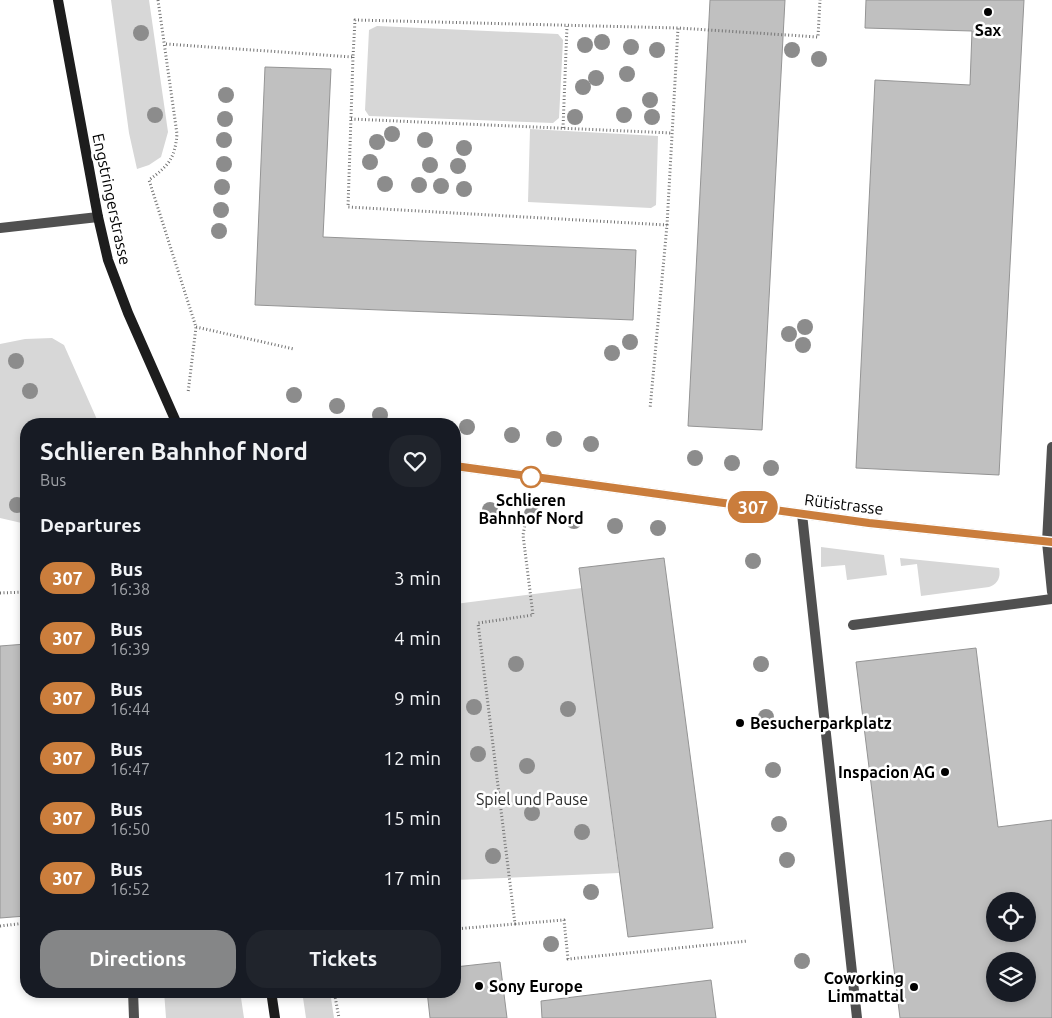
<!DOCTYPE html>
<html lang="en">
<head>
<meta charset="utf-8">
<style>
	:root { --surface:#171b24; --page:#20242c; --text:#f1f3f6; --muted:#9ea1a6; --accent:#858687 }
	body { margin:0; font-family:Ubuntu,sans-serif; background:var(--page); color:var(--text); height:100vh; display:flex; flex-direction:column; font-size:19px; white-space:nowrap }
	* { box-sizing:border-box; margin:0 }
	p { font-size:16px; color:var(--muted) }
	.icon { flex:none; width:28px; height:28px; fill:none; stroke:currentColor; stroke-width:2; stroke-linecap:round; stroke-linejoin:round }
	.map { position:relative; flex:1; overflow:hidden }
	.drawer { position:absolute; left:20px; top:418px; width:441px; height:580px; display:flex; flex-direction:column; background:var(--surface); border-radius:20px; box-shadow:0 2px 8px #0003 }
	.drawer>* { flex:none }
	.badge { padding:0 10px; border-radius:16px; font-size:18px; line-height:32px }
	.tools { position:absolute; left:986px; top:892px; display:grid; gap:10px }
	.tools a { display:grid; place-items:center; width:50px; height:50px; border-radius:50%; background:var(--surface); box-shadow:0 2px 8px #0003; font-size:25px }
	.map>.badge { position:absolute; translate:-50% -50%; box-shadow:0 0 0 2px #fff }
	h2 { padding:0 20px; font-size:19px; line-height:45px }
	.round { display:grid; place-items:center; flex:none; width:52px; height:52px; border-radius:20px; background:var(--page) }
	.summary { display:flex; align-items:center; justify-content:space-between; height:85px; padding:0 20px }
	h1 { font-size:24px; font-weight:600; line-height:38px }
	.primary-button { display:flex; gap:10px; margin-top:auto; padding:10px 20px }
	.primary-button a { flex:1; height:58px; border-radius:20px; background:var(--accent); color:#fff; font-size:20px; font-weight:600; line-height:58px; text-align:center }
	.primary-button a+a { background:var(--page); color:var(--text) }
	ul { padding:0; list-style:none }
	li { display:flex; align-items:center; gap:15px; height:60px; padding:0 20px }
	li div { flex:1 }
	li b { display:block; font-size:19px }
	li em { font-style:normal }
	li .badge { min-width:55px; font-weight:700; text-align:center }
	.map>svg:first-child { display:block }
	.green { fill:#d7d7d7 }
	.building { fill:#c0c0c0; stroke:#949494; fill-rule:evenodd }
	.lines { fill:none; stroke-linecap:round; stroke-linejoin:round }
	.path { stroke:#727272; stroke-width:3; stroke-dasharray:1 2.5; stroke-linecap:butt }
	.lane { stroke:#505050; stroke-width:10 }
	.street { stroke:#505050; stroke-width:10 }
	.secondary { stroke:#1d1d1d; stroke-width:10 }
	.tree { fill:#8c8c8c }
	.line-casing { stroke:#fff; stroke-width:11 }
	.line { stroke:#ca7d3c; stroke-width:8 }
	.poi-dot { fill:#000; stroke:#fff; stroke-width:2 }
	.stop-dot { fill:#fff; stroke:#ca7d3c; stroke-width:2.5 }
	.labels { text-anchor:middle; stroke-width:5; stroke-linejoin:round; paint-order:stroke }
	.poi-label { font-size:16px; font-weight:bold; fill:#000; stroke:#fff; text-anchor:start }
	.street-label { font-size:16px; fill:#000; stroke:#fff }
	.stop-label { font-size:16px; font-weight:bold; fill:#000; stroke:#fff }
	.park-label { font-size:16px; fill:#2e2e2e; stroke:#fff }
</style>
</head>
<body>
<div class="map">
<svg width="1052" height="1018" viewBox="0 0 1052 1018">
	<rect width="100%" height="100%" fill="#fff"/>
	<path class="green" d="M111,0h38l19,132 -7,25 -12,8 -12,4 -8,-36z
		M377,26l181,8 5,6 -4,78 -6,5 -184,-7 -4,-6 4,-80z
		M530,129l128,7 -2,69 -5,3 -123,-6z
		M52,338l12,7 35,79h-73v100l-26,-6v-174l25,-5z
		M821,547l63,8 3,20 -40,5 -2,-15 -24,2z
		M900,558l99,10c2,9 -1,16 -10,19l-68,9 -4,-32 -16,2z
		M582,588l37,285 -164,7v-276z
		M164,991h76l4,27h-78z
		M302,991h28l4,27h-28z"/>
	<path class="building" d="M710,0h75l-23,430 -74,-4z
		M866,0h158l-25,475 -143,-7 19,-388 95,5 2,-54 -107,-3z
		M265,67l66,2 -8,168 313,13 -3,70 -378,-15z
		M664,558l49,370 -85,9 -49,-369z
		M26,644v272l-26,2v-272z
		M976,648l22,179 54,-7v198h-152l-44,-356zM995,901h33v33h-33zM995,961h33v33h-33z
		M500,962l7,56h-77l-3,-27h28v-24z
		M711,980l5,38h-174l-1,-17z"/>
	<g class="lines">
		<path class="path" d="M158,0l19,134c-2,25 -9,32 -28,46l47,147 -8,66
			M166,44l187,13 2,-37 323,8 140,9 2,-37
			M353,57l-5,150 319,18 -17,184
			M351,119l321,14
			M563,128l4,-102
			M667,225l11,-197
			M196,327l98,22
			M0,593l26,-1
			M515,924l49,-4 4,39 180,-18
			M0,926l26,-3
			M455,929l60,-5 -37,-301 55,-8 -10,-80 7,-37
			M334,991l5,27"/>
		<path class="lane" d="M802,514l55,504
			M1047,542l5,50
			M853,625l199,-26"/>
		<path class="street" d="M0,228l98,-11
			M455,466l414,57 183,19
			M1047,542l5,-95
			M133,991l1,27"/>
		<path class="secondary" d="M58,0l40,217 10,43 20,53 49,111
			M271,991l4,27"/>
	</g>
	<g class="tree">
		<circle cx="141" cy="33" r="8"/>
		<circle cx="602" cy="42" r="8"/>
		<circle cx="585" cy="45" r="8"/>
		<circle cx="631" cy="47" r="8"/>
		<circle cx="657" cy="50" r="8"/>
		<circle cx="792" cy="50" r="8"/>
		<circle cx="819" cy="59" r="8"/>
		<circle cx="627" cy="74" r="8"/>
		<circle cx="596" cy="78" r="8"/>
		<circle cx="583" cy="87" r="8"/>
		<circle cx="226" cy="95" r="8"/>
		<circle cx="650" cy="100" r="8"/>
		<circle cx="155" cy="115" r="8"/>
		<circle cx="624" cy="115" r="8"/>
		<circle cx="575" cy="117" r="8"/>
		<circle cx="652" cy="117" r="8"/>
		<circle cx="225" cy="119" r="8"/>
		<circle cx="392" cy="134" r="8"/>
		<circle cx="224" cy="140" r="8"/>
		<circle cx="425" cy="140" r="8"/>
		<circle cx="377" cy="142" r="8"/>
		<circle cx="464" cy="148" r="8"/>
		<circle cx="370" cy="162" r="8"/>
		<circle cx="224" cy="164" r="8"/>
		<circle cx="430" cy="165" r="8"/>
		<circle cx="458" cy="166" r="8"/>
		<circle cx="385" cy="184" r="8"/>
		<circle cx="419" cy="185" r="8"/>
		<circle cx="441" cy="186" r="8"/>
		<circle cx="222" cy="187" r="8"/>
		<circle cx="464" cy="189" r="8"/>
		<circle cx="221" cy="210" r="8"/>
		<circle cx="219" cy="231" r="8"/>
		<circle cx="805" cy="327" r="8"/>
		<circle cx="789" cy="334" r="8"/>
		<circle cx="630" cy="342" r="8"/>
		<circle cx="803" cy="345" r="8"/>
		<circle cx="612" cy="353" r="8"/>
		<circle cx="16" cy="361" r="8"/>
		<circle cx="30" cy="391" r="8"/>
		<circle cx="294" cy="395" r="8"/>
		<circle cx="337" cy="406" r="8"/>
		<circle cx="380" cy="415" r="8"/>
		<circle cx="467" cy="427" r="8"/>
		<circle cx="512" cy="435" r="8"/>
		<circle cx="554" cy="439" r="8"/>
		<circle cx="591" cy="444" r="8"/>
		<circle cx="695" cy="458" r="8"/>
		<circle cx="732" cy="463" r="8"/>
		<circle cx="771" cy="468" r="8"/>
		<circle cx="17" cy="505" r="8"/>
		<circle cx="490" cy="510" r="8"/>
		<circle cx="532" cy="514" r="8"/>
		<circle cx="574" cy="521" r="8"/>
		<circle cx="615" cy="526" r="8"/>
		<circle cx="658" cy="528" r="8"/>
		<circle cx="753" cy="561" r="8"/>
		<circle cx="516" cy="664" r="8"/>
		<circle cx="761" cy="664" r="8"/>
		<circle cx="474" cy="707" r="8"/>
		<circle cx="568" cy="709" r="8"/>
		<circle cx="766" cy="717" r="8"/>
		<circle cx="478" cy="754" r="8"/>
		<circle cx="527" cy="766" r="8"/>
		<circle cx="773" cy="770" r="8"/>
		<circle cx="532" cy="813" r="8"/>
		<circle cx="779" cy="824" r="8"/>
		<circle cx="582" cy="832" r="8"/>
		<circle cx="493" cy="856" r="8"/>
		<circle cx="787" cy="860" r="8"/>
		<circle cx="591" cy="892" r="8"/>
		<circle cx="551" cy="944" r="8"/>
		<circle cx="802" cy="961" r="8"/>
	</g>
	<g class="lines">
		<g class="line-casing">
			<path id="line" d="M455,466l414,57 183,19"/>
		</g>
		<use href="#line" class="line"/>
	</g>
	<g class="poi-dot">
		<circle cx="988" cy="12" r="5"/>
		<circle cx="740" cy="723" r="5"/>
		<circle cx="945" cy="772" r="5"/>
		<circle cx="479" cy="986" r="5"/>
		<circle cx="914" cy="987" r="5"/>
	</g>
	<circle class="stop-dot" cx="531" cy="477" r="10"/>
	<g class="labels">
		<g class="poi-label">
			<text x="988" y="36" text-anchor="middle">Sax</text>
			<text x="750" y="729">Besucherparkplatz</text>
			<text x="935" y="778" text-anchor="end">Inspacion AG</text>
			<text x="904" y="984" text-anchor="end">Coworking<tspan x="904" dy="18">Limmattal</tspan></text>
			<text x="489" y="992">Sony Europe</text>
		</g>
		<g class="street-label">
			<text transform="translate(112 199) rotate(78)" y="6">Engstringerstrasse</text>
			<text transform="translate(844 504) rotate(7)" y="6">Rütistrasse</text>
		</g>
		<g class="stop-label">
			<text x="531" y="506">Schlieren<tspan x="531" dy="18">Bahnhof Nord</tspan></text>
		</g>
		<g class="park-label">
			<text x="532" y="805">Spiel und Pause</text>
		</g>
	</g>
</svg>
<div class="tools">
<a><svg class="icon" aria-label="locate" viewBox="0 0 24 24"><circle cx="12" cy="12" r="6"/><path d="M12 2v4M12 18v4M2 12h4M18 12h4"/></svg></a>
<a><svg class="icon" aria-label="layers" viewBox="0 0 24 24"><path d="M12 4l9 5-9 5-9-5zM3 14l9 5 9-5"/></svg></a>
</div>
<b class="badge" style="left:753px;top:507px;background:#ca7d3c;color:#fff">307</b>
<section class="drawer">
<div class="summary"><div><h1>Schlieren Bahnhof Nord</h1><p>Bus</p></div><a class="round"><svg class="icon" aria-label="heart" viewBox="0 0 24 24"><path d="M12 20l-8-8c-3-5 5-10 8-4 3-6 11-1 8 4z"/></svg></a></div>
<h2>Departures</h2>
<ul>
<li><span class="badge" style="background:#ca7d3c;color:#fff">307</span><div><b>Bus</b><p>16:38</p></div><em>3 min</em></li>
<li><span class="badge" style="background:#ca7d3c;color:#fff">307</span><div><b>Bus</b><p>16:39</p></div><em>4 min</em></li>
<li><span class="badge" style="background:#ca7d3c;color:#fff">307</span><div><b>Bus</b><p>16:44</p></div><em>9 min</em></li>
<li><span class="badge" style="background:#ca7d3c;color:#fff">307</span><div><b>Bus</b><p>16:47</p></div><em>12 min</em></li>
<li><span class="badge" style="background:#ca7d3c;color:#fff">307</span><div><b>Bus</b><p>16:50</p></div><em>15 min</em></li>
<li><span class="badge" style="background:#ca7d3c;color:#fff">307</span><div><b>Bus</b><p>16:52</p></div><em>17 min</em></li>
</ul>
<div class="primary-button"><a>Directions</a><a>Tickets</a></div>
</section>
</div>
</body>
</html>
